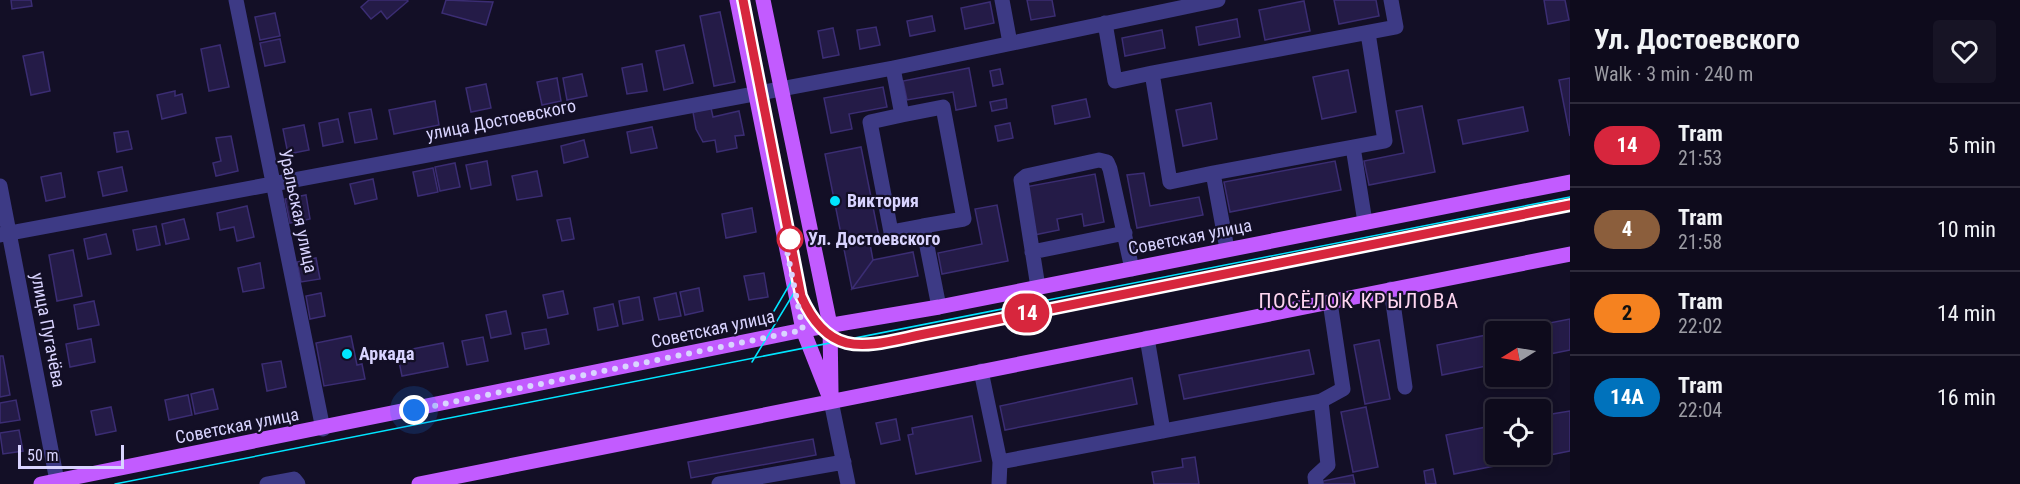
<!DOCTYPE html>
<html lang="en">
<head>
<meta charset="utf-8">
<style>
	:root { --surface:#0e0b1c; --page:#171425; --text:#f1f3f6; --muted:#9b9ba3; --line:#2e2b3b }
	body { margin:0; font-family:"Roboto Condensed",sans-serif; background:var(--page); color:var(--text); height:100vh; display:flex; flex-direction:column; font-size:22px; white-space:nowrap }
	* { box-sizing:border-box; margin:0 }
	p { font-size:20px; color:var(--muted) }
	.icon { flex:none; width:33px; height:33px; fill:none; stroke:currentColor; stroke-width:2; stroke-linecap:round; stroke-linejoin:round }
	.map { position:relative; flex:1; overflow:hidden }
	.side { display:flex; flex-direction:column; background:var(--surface); width:450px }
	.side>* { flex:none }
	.badge { padding:0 12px; border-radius:20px; font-size:21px; line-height:39px }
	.needle { width:39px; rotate:259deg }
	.buttons { position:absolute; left:1485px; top:321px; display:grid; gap:12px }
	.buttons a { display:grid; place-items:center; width:66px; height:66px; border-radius:6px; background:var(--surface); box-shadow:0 3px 9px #0003,0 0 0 2px var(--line); font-size:30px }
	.scale { position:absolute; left:18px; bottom:15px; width:106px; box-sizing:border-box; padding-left:6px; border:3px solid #d9d4ff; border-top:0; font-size:16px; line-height:21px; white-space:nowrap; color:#d9d4ff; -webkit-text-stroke:4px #130f26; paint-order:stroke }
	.you { position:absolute; width:30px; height:30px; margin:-15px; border:4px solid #fff; border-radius:50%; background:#1a73e8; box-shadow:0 0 0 9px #1a73e833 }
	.map>.badge { position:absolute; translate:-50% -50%; box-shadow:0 0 0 3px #fff }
	.round { display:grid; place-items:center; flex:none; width:63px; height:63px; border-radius:6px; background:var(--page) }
	.headline { display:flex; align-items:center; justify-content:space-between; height:102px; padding:0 24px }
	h1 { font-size:28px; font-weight:700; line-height:45px }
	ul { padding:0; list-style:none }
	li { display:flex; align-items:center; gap:18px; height:84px; padding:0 24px; border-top:2px solid var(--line) }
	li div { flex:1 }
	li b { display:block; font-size:22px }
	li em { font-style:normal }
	li .badge { min-width:66px; font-weight:700; text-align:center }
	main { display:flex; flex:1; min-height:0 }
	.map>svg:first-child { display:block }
	.building { fill:#241b47; stroke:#3b2d73; stroke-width:1.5 }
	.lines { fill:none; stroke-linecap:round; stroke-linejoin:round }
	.minor { stroke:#3d3a85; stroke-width:15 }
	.major { stroke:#c25bff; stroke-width:15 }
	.tram { stroke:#00e5ff; stroke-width:1.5 }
	.line-casing { stroke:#fff; stroke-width:14 }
	.line { stroke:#d7263d; stroke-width:9 }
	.walk { stroke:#d9d4ff; stroke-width:6; stroke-dasharray:0 10.8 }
	.poi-dot { fill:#00e5ff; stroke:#130f26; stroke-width:2 }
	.stop-dot { fill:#fff; stroke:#d7263d; stroke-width:3 }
	.labels { text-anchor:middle; stroke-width:4.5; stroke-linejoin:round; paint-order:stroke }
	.street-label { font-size:18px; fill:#d9d4ff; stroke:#130f26 }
	.poi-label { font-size:18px; font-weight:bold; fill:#d9d4ff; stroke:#130f26; text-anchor:start }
	.stop-label { font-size:18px; font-weight:bold; fill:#d9d4ff; stroke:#130f26; text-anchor:start }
	.quarter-label { font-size:21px; letter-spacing:1.5px; fill:#ffd6f0; stroke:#130f26 }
</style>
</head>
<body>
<main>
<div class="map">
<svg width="1570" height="484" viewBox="0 0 1570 484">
	<rect width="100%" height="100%" fill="#130f26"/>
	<path class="building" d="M11,0h20l1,6 -20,3z
		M369,0h38l1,1 -21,18 -6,-8 -10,8 -10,-12z
		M446,0l47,2 -7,23 -44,-12z
		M1027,0h25l3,16 -24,4z
		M1334,0h42l3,16 -40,8z
		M1544,0h21l4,20 -21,4z
		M1304,1l6,30 -45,9 -6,-30z
		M990,2l4,21 -29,6 -4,-21z
		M720,12l15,70 -21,4 -14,-70z
		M275,13l5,23 -20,4 -5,-23z
		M932,16l3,15 -25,5 -3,-15z
		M1237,19l3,18 -41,8 -3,-18z
		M876,27l4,18 -20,4 -3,-19z
		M833,28l6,27 -16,3 -5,-27z
		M1162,30l3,18 -40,8 -3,-18z
		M280,39l5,23 -20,4 -5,-23z
		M220,45l9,42 -20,4 -8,-42z
		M684,45l9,38 -29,7 -8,-39z
		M43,52l7,39 -19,4 -8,-39z
		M642,64l5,27 -20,3 -5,-26z
		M969,68l7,38 -20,4 -3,-18 -46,8 -4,-19z
		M1000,69l3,15 -10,2 -3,-15z
		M1348,70l8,42 -34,7 -9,-42z
		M582,74l5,22 -20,4 -4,-22z
		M557,78l4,23 -19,4 -5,-23z
		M1570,78v58l-11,-56z
		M486,84l5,24 -20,4 -5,-24z
		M883,87l4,20 -38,7 3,15 -21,4 -7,-35z
		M175,91v5l7,-2 4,19 -24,6 -5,-24z
		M1006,99l1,9 -15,3 -2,-9z
		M1086,99l4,18 -35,7 -3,-18z
		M435,101l4,24 -45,9 -5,-24z
		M1211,103l6,36 -34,7 -7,-36z
		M1422,106l13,66 -66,13 -5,-24 40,-8 -8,-42z
		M1523,107l5,24 -65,13 -5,-24z
		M711,108l2,9 26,-6 5,24 -9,1 2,12 -20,4 -2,-12 -12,2 -7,-13 -3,-17z
		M371,109l6,30 -22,4 -6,-30z
		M338,119l5,23 -20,4 -4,-23z
		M1010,123l3,15 -15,3 -3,-15z
		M304,125l5,25 -21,4 -5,-25z
		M652,127l5,21 -26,5 -4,-21z
		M128,131l4,18 -15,3 -3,-19z
		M231,136l7,35 -22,5 -3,-13 8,-2 -5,-23z
		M584,140l4,17 -24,6 -3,-17z
		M861,147l18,90 -10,2 4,21 -21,29 -27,-135z
		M487,161l4,24 -20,4 -5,-24z
		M1335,161l6,29 -111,22 -6,-30z
		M455,163l5,24 -20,4 -5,-24z
		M122,167l5,24 -24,5 -5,-24z
		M433,168l5,24 -20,4 -5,-24z
		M537,171l5,25 -25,4 -5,-24z
		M61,173l4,24 -19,4 -5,-24z
		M1144,173l6,33 49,-9 4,18 -66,13 -10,-53z
		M1095,174l9,48 -20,4 -2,-12 -25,5 2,11 -25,5 -9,-48z
		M373,179l4,20 -22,5 -5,-20z
		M306,195l4,24 -20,4 -5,-24z
		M997,205l11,56 -66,13 -4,-21 44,-9 -7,-35z
		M247,206l7,31 -17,4 -3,-14 -14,3 -3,-17z
		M752,208l4,24 -30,6 -4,-24z
		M570,218l4,21 -12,2 -5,-21z
		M184,219l5,20 -23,5 -4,-20z
		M156,226l4,19 -23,5 -4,-20z
		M106,234l5,20 -23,5 -4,-20z
		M73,250l9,46 -25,5 -8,-46z
		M913,252l5,24 -66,13 21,-29z
		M316,258l4,21 -19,3 -4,-20z
		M260,263l4,25 -21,4 -5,-24z
		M764,273l4,24 -19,3 -5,-24z
		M699,288l4,23 -18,4 -5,-23z
		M563,291l5,23 -20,4 -5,-23z
		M321,293l4,23 -15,3 -4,-23z
		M676,293l5,23 -22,4 -5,-22z
		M639,297l4,23 -20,4 -4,-23z
		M94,301l5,24 -21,4 -4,-24z
		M613,304l5,22 -20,4 -4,-22z
		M506,311l5,23 -20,4 -5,-23z
		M1570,319v31l-30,6v-24h-36z
		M546,329l3,15 -24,5 -3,-16z
		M1496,333v31l-54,11 -5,-30z
		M351,336l6,29 5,-1 3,15 -41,7 -8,-43z
		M483,337l5,24 -21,4 -5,-24z
		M91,339l4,23 -25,5 -4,-23z
		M1379,340l11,59 -25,5 -11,-59z
		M443,343l5,24 -46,9 -5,-24z
		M1309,350l5,24 -130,25 -5,-24z
		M0,356h3l7,39 -10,2z
		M281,361l5,26 -19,4 -5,-27z
		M1132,378l5,26 -132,26 -5,-24z
		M213,389l5,20 -23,5 -4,-20z
		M188,395l4,20 -23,5 -4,-20z
		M16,400l4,20 -20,3v-20z
		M111,407l5,24 -20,4 -5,-24z
		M1366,407l12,60 -25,5 -12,-60z
		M1570,411v40l-116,23 -8,-39 50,-10v29h44v-38z
		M972,416l9,45 -65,13 -8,-39 5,-1 -1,-6z
		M896,419l4,21 -19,4 -5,-21z
		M19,430l4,21 -20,3 -3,-21z
		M813,439l3,16 -125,23 -3,-16z
		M1195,457l4,27h-45l-2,-12 31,-5 -1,-8z
		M1433,469l3,15h-10l-2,-13z
		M1353,475l2,9h-32v-3z"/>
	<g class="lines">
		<path class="minor" d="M236,0l87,429
			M1002,0l8,43
			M1105,23l10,58 37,-8
			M893,68l9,47 -32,7 21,110 32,-6
			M902,115l41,-8 21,112 -41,7 16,81
			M1213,173l-43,9 -18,-109 244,-46 -5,-27
			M0,186l57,295
			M1365,222l-12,-75 32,-6 -17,-108
			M0,235l893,-167 325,-68
			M1227,249l-14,-76 140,-26
			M1032,252l93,-19
			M1038,287l-17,-107 5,-4 73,-16 8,2 3,7 22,100
			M1391,289l14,98
			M1147,338l16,93 158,-30
			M981,371l19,91 -1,22
			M831,401l17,83
			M1000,462l163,-31
			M267,484l27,-5 4,5
			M719,484l125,-22
			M1316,484l-1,-7 13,-12 -7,-64 22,-12 -13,-87"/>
		<path class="major" d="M737,0l66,330 28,71
			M763,0l67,325 1,67
			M41,484l762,-154 136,-23 631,-125
			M419,484l1151,-230"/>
		<path class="tram" d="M743,0l58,295c9,21 18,40 40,47
			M774,311l17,-29 3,-13
			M752,362l48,-79
			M115,484l1455,-287"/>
	</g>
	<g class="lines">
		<g class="line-casing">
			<path id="line" d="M743,0l58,296c31,70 72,47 134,36l635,-127"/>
		</g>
		<use href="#line" class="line"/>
		<path class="walk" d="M414,410l389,-80 -20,-99 7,8"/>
	</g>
	<g class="poi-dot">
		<circle cx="835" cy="201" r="6"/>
		<circle cx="347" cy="354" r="6"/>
	</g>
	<circle class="stop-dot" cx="790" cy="239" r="12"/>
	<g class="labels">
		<g class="street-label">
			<text transform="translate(501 120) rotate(-11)" y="6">улица Достоевского</text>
			<text transform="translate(298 211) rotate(78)" y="6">Уральская улица</text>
			<text transform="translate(1190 237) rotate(-11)" y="6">Советская улица</text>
			<text transform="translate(713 329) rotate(-12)" y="6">Советская улица</text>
			<text transform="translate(48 330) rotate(79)" y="6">улица Пугачёва</text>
			<text transform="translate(237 426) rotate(-11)" y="6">Советская улица</text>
		</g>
		<g class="poi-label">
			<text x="847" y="207">Виктория</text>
			<text x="359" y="360">Аркада</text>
		</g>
		<g class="stop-label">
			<text x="808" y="245">Ул. Достоевского</text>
		</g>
		<g class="quarter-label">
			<text x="1359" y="308">ПОСЁЛОК КРЫЛОВА</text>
		</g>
	</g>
</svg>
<div class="buttons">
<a><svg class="needle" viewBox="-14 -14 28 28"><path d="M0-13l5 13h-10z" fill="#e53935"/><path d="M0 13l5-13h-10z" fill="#9b9ba3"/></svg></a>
<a><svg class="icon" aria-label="locate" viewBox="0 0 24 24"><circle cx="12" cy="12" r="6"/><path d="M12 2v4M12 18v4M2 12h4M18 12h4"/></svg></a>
</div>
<div class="scale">50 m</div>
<div class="you" style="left:414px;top:410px"></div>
<b class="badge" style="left:1027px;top:313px;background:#d7263d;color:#fff">14</b>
</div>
<section class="side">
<div class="headline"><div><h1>Ул. Достоевского</h1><p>Walk · 3 min · 240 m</p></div><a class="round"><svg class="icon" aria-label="heart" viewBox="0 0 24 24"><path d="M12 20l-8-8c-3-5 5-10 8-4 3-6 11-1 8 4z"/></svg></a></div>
<ul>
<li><span class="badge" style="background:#d7263d;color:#fff">14</span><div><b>Tram</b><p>21:53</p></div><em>5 min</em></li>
<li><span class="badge" style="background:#8b5e3c;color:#fff">4</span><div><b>Tram</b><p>21:58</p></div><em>10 min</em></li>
<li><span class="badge" style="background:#f58220;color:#111">2</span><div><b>Tram</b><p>22:02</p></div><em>14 min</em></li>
<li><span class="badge" style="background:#0072bc;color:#fff">14А</span><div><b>Tram</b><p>22:04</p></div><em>16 min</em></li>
</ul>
</section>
</main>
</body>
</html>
